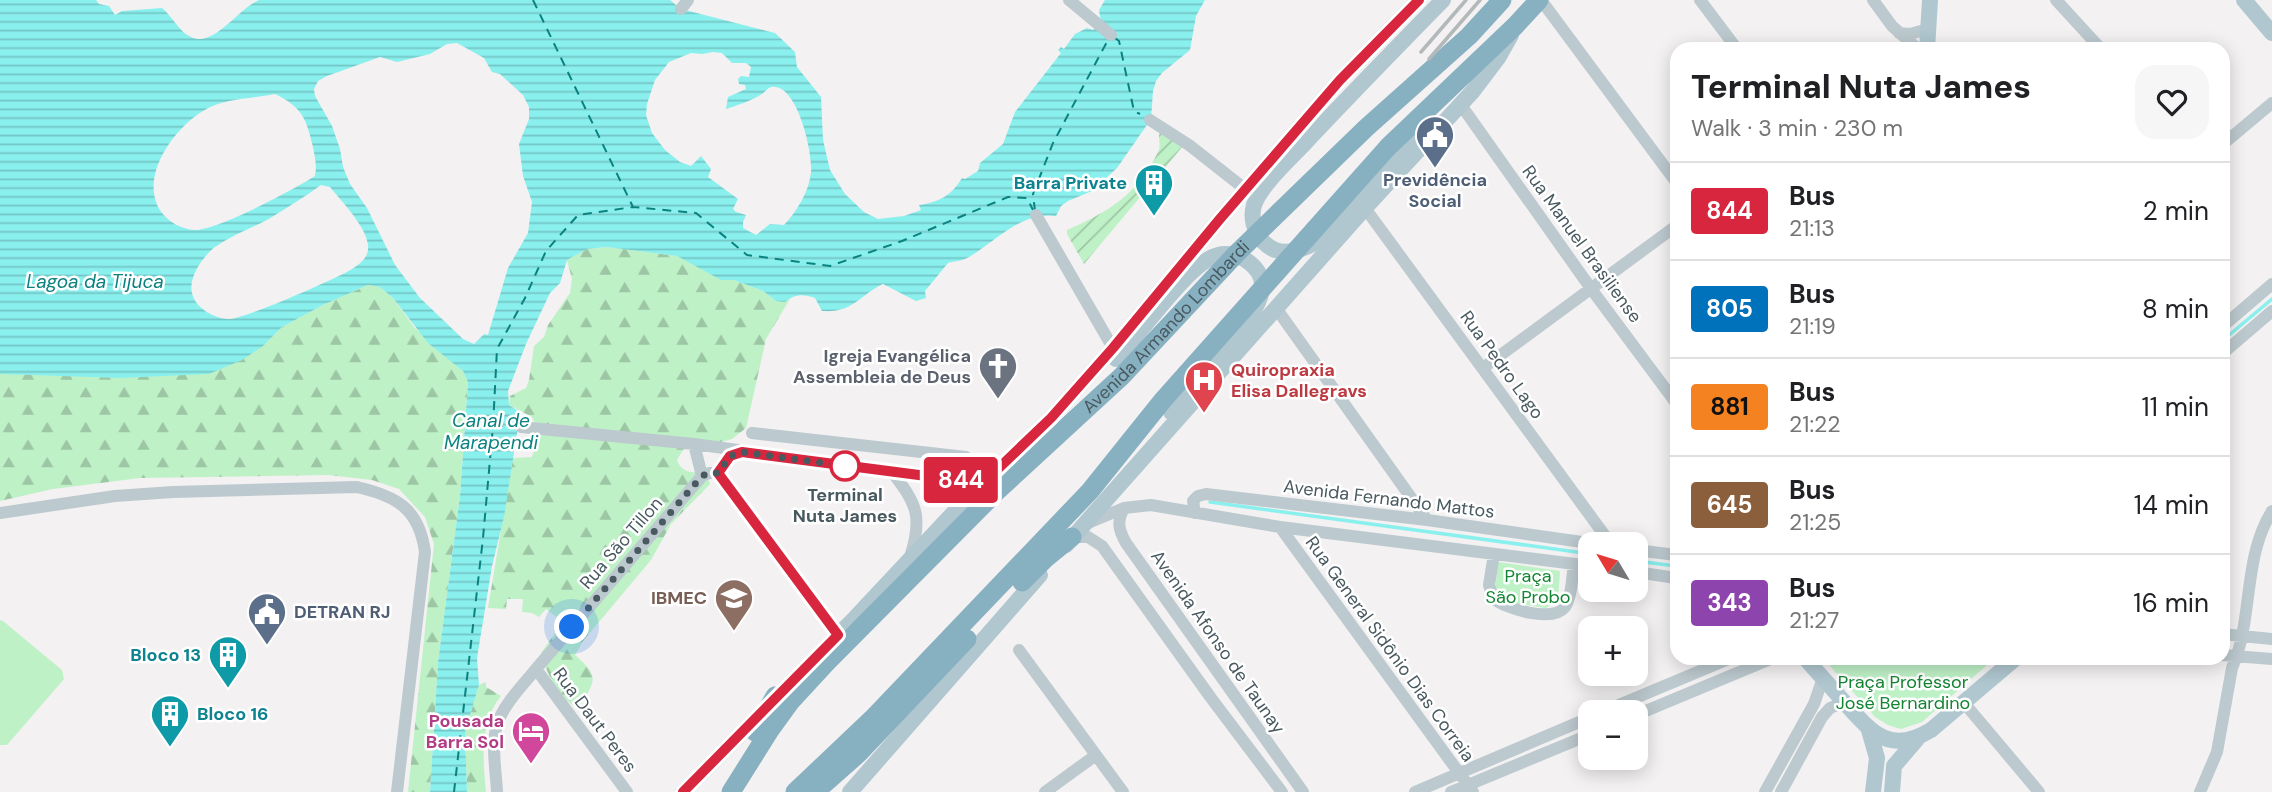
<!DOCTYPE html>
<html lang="en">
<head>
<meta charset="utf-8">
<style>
	:root { --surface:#fff; --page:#f6f6f6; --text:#202124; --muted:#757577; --line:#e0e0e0 }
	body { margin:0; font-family:"DM Sans",sans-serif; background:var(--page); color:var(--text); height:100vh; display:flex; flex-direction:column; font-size:26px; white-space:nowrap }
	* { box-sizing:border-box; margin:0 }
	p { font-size:23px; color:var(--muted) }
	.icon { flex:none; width:38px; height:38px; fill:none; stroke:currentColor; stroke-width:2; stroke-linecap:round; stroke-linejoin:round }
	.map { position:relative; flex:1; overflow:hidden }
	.details { position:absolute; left:1670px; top:42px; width:560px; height:623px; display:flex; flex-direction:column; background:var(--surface); border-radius:21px; box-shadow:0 4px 18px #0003 }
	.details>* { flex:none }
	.badge { padding:0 14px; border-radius:5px; font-size:24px; line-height:46px }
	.needle { width:46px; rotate:308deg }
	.tools { position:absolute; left:1578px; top:532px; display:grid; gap:14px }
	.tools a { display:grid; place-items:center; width:70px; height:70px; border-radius:14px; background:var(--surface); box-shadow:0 4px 18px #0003; font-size:35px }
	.you { position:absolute; width:35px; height:35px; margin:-18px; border:5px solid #fff; border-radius:50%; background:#1a73e8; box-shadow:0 0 0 10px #1a73e833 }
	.map>.badge { position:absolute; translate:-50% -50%; box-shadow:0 0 0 4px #fff }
	.round { display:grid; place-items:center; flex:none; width:74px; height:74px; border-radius:21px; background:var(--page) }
	.overview { display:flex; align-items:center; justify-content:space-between; height:119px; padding:0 21px }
	h1 { font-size:33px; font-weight:800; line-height:52px }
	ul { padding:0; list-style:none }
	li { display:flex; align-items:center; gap:21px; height:98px; padding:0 21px; border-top:2px solid var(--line) }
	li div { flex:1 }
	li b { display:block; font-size:26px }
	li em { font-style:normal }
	li .badge { min-width:77px; font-weight:700; text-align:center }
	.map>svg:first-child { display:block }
	.forest { fill:url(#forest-firs) }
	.park { fill:#bff1c7 }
	.garden { fill:url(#garden-furrows) }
	.water { fill:url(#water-rules); fill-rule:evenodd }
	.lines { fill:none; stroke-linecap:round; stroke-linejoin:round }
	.stream { stroke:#8af0ee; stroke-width:3.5 }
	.ferry { stroke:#0a8280; stroke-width:2; stroke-dasharray:9 7; stroke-linecap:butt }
	.minor { stroke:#bcc9ce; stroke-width:12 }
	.major { stroke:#b0c7d0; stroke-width:16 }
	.highway { stroke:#87b0c1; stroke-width:19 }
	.rail { stroke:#b3b8bb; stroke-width:3.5 }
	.line-casing { stroke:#fff; stroke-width:16 }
	.line { stroke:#d7263d; stroke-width:10 }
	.walk { stroke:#48595f; stroke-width:7; stroke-dasharray:0 12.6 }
	.stop-dot { fill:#fff; stroke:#d7263d; stroke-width:3.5 }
	.labels { text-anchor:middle; stroke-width:5; stroke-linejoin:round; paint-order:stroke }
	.service-label { font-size:18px; font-weight:bold; fill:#4e5e75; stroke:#fff }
	.culture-label { font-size:18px; font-weight:bold; fill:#0d838f; stroke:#fff; text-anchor:end }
	.street-label { font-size:18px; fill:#48595f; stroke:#fff }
	.worship-label { font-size:18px; font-weight:bold; fill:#5b616d; stroke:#fff; text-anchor:end }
	.health-label { font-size:18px; font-weight:bold; fill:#be3a42; stroke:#fff; text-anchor:start }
	.stop-label { font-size:18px; font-weight:bold; fill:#48595f; stroke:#fff }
	.park-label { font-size:18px; fill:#148533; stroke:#fff }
	.education-label { font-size:18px; font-weight:bold; fill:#785e54; stroke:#fff; text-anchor:end }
	.hotel-label { font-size:18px; font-weight:bold; fill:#b23c85; stroke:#fff; text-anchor:end }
	.water-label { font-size:19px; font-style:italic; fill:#0a8280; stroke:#fff }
</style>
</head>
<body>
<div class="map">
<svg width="2272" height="792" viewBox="0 0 2272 792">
	<defs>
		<pattern id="forest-firs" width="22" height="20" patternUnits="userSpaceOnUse" patternTransform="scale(1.75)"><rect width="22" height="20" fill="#bff1c7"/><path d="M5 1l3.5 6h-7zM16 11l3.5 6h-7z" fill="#9dc6a5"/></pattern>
		<pattern id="garden-furrows" width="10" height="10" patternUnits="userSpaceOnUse" patternTransform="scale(1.75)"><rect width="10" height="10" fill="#bff1c7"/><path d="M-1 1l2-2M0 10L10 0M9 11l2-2" fill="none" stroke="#9dc6a5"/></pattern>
		<pattern id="water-rules" width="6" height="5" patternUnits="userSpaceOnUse" patternTransform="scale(1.75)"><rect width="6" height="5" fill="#8af0ee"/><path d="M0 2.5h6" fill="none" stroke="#73c5c4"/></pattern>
	</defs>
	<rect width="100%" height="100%" fill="#f3f1f1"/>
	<path class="forest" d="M608,247l69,9 44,23 13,1 29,11 13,10 15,-4 -25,42 -20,89 -14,11 -14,4 -20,-1 -15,8 -6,10c5,14 16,12 29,13l4,11 -39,40 -20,36 -68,81 -8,14c27,23 19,27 3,54 -20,-13 -31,-34 -37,-56l22,-31 -17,-13 -7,8 -7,-4 -10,-1 1,-13h-16l-1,10 -18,-1 25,-150 19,-1 7,-24 -7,-16 -23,-12 1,-9 16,-8 3,-8 5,-34 10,-9 4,-12 22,-32 2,-14 -5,-19 20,-11z
		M368,285l12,2 13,11 21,29 49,44 5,11 -8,114 -22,166 -8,130h-22l26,-248 -9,-27 -26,-28 -27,-9 -44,-5 -188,3 -87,11 -53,12v-127l263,-28 19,-19 41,-22z
		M486,682v5l15,9c-22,27 -18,64 -15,96h-19l-2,-60 14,-47z"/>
	<path class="park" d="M1498,562l62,9 -2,30 -12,7 -42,-6 -9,-10z
		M0,620l3,1 59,49 2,9 -57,66h-7z
		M1823,658h172l-73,64 -21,7 -13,-4 -13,-8z"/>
	<path class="garden" d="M1160,131l23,15 -99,118 -17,-30v-4c40,-17 71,-36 91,-78 4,-7 -1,-14 2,-21z"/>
	<path class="water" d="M0,0h96l3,4 10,2 6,9 7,-4 40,-3c10,8 16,22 27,28 24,14 48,-27 70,-36h411l11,9 94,24 20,19 2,15 24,30 2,43 7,30 15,24 19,18 14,7 26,-3 17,-6 -2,-5c20,-3 32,-9 43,-27l3,1 13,-8 2,-8 23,-19 12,-32 46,-59 -3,-3 3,-3 3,2 11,-15 12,-6 6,2 8,-8 -2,-12 6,-10h100l-9,16 -6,34 -28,23 -6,8 -3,10 -2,28 -34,49 -25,23 -24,10 -7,5 -5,10c-35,-5 -59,25 -87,41 -6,4 -15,4 -21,6l-23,28 1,7 -10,3 -33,-17c-24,11 -29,29 -61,27l-7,-13c-12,-4 -20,-4 -30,4l-9,-1 -13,-10 -29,-11h-13l-44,-24 -70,-9 -20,2 -20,11 -7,23 -10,10 -24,51 -18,47 1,14 11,7v2l-16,103 -12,49 -15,92 2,27 -14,47 2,60h-37l8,-130 22,-166 8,-114 -5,-11 -35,-28 -35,-45 -13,-11 -12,-2 -45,20 -41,22 -19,19 -21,14 -33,14 -89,4 -120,-4zM457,43l27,15 8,14 8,2 23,21 6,12v12l-10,25 4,32 9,26 -4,31 -20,35 -20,67 -4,-1 -10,10 -11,-5 -43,-41 -25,-33 -28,-57 -17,-24 -7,-17 -3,-18 -8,-23 -17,-30 -1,-7 4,-8 9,-5 53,-19 17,5 33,-8 17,-10zM713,52l9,1 10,10h14l5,4 -2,10 -8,-1 -3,3 1,5 6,1 1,4 -18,8 -2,12c12,-4 25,-8 36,-15 5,-3 6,-8 13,-7 23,1 38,66 36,85 -2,20 -14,39 -27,53l-14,-1 -14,11 -13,-7v-6l3,-7 -10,-3 -3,-3 5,-10 -30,-22 3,-8 -10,-13 -10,10 -11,-4 -15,-12 -13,-17 -6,-18 1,-11 8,-24 14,-18 22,-9 11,1zM275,94c28,14 31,24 38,53 2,11 4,18 2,29 -20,13 -99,55 -121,54 -12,-1 -24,-7 -32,-17 -25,-34 11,-84 41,-102 20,-13 49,-12 72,-17zM321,185l9,2c12,15 45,48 37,67 -2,6 -10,12 -15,15 -14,9 -110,51 -123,50 -14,0 -34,-11 -37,-26 -4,-15 11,-37 23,-46 16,-11 34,-18 52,-27 18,-11 36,-22 54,-35z"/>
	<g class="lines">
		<path class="stream" d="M2222,341l50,-42
			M1210,502l381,52
			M1636,561l40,5"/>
		<path class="ferry" d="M533,0l100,207
			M1115,38l4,3 15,70 6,3
			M1035,211l-2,-17 20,-51 56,-105
			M494,426h23
			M454,792l29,-254 10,-112 4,-77 28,-51 21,-47 32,-36 55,-8 63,6 51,42 83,11 72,-25 106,-44 19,1 6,12"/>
		<path class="minor" d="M1069,0l42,35
			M1541,0l135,182
			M1700,0l37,49
			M1873,0l19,26 26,23
			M2056,0l45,49
			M681,9l7,-9
			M1899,33l11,1 18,-5
			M1461,105l131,185 84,113
			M1150,120l39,25 56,44
			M2222,145l50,-42
			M1365,208l246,336
			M1036,215l77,133
			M1276,308l151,212
			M2222,327l50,-43
			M2222,354l50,-43
			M1483,368l193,-142
			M521,427l173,17 271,37 14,6
			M752,433l214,24 -1,24
			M694,444l8,32
			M892,472c25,32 31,45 18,85
			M718,473l120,162
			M718,473l12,-17 12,-4
			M1124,508c-7,13 -6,21 2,35l177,249
			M0,513l115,-17 58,-4 184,-5c39,9 62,21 68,65l-28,240
			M1195,513l-2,-12 5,-5 8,-2 221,26 169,24
			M1088,523l36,-15 27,-3 129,22 311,39
			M1280,527l193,265
			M1072,537h16l14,9 109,152 71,94
			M1636,550l40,5
			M1494,554l-5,31 4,13c12,11 60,25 72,9 7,-10 7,-31 9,-43
			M1636,572l40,6
			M2222,634l50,5
			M1019,650l104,142
			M2222,655l50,4
			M536,669l91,123
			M1965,704l74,88
			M1602,712l129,-54
			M1636,715l137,-57
			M497,792c-1,-21 -6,-47 0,-67 6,-20 26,-40 39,-56l166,-193 7,-3h9
			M1045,792l51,-37
			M1415,792l176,-75
			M1451,792l140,-58
			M1765,792l49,-88 9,-26
			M1781,792l41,-75 8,-9 15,-6
			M2200,792l17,-40 15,-84c22,-50 10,-109 40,-157"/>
		<path class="major" d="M2244,0l28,33
			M1927,49l3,-49
			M1414,140l-98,102c-12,7 -27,13 -41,8 -17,-7 -26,-28 -21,-45 7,-20 36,-46 51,-62 45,-48 92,-96 138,-143
			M1116,359c23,-23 74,-98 102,-104 20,-5 47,12 44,35 -2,11 -8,21 -14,29l-77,93
			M1066,545l299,-337 108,-117 25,-33 13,-23
			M1805,658c13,15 27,30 40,45 27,30 45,52 86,27l85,-72
			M1869,730l8,28 -4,34
			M683,792l172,-174 105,-112 91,-88 62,-70 106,-128 121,-140 79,-80
			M850,792l190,-217
			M1892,792l2,-26 23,-27"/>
		<g class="highway">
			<path d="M1022,582l23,-23 27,-22"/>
			<path d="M755,732l20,-36"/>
			<path id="s1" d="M731,792l39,-62 21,-29 36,-39 169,-170 126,-116 114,-122 130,-126 103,-92 33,-36"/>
			<path d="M795,792l77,-73 218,-228 73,-91 225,-253 127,-121 24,-26"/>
			<path d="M815,792l43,-38 109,-115"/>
		</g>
		<path class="rail" d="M1421,52l45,-52
			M1429,59l51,-59"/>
	</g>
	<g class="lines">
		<g class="line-casing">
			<path id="line" d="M683,792l155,-157 -120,-162 12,-17 12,-4 223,29 14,6 72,-69 62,-70 106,-128 121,-140 79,-80"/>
		</g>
		<use href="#line" class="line"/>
		<path class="walk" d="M572,627l130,-151 7,-3h9l12,-17 12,-4 103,14"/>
	</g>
	<defs>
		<g id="civic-pin" transform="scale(2.0125)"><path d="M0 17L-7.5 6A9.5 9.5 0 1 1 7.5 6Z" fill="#5c6f8a" stroke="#fff"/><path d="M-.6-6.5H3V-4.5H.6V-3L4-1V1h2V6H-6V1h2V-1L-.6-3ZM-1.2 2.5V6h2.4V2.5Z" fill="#fff"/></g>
		<g id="building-pin" transform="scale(2.0125)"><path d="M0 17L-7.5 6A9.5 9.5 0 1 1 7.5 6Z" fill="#0f9aa8" stroke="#fff"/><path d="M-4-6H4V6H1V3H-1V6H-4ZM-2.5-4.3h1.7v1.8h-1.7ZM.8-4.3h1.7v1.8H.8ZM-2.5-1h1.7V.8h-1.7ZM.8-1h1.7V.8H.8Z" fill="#fff"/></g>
		<g id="church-pin" transform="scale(2.0125)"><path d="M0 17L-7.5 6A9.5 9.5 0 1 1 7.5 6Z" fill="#6b7280" stroke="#fff"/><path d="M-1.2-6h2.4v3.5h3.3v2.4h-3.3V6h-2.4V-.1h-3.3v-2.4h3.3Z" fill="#fff"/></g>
		<g id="hospital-pin" transform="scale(2.0125)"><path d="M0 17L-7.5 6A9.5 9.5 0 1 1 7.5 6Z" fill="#e0444e" stroke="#fff"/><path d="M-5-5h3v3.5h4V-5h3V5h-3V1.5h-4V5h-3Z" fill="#fff"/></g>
		<g id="university-pin" transform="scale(2.0125)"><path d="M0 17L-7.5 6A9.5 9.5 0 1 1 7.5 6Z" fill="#8d6e63" stroke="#fff"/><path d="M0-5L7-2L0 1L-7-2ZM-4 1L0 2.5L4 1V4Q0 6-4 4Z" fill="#fff"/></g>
		<g id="hotel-pin" transform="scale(2.0125)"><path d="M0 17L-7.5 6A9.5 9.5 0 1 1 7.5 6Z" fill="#d1479c" stroke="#fff"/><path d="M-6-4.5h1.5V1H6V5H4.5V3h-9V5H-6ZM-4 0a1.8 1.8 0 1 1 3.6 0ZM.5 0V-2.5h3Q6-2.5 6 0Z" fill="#fff"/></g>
	</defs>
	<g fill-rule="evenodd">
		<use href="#civic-pin" x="1435" y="135"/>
		<use href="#building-pin" x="1154" y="183"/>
		<use href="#church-pin" x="998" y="366"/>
		<use href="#hospital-pin" x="1204" y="380"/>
		<use href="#university-pin" x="734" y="598"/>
		<use href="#civic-pin" x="267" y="612"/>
		<use href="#building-pin" x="228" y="655"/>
		<use href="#building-pin" x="170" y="714"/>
		<use href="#hotel-pin" x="531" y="731"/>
	</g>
	<circle class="stop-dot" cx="845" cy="466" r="14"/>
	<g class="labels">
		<g class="service-label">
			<text x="1435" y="186">Previdência<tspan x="1435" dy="21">Social</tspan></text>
			<text x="294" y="618" text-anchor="start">DETRAN RJ</text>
		</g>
		<g class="culture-label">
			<text x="1127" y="189">Barra Private</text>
			<text x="201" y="661">Bloco 13</text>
			<text x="197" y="720" text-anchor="start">Bloco 16</text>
		</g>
		<g class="street-label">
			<text transform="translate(1582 244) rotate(54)" y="6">Rua Manuel Brasiliense</text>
			<text dy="6" stroke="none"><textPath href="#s1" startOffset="639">Avenida Armando Lombardi</textPath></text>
			<text transform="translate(1502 365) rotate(54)" y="6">Rua Pedro Lago</text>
			<text transform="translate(1389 499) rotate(7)" y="6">Avenida Fernando Mattos</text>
			<text transform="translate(621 543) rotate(-49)" y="6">Rua São Tillon</text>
			<text transform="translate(1218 642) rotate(55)" y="6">Avenida Afonso de Taunay</text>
			<text transform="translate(1390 649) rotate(54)" y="6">Rua General Sidônio Dias Correia</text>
			<text transform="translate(595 720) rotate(53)" y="6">Rua Daut Peres</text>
		</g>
		<g class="worship-label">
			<text x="971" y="362">Igreja Evangélica<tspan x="971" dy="21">Assembleia de Deus</tspan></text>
		</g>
		<g class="health-label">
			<text x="1231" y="376">Quiropraxia<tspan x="1231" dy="21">Elisa Dallegravs</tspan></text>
		</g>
		<g class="stop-label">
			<text x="845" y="501">Terminal<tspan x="845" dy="21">Nuta James</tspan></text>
		</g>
		<g class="park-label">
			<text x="1528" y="582">Praça<tspan x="1528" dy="21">São Probo</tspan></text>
			<text x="1903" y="688">Praça Professor<tspan x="1903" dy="21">José Bernardino</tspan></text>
		</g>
		<g class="education-label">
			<text x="707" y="604">IBMEC</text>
		</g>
		<g class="hotel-label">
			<text x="504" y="727">Pousada<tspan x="504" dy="21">Barra Sol</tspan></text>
		</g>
		<g class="water-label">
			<text x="95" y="288">Lagoa da Tijuca</text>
			<text x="491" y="427">Canal de<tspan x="491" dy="22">Marapendi</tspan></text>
		</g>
	</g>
</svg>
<div class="tools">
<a><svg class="needle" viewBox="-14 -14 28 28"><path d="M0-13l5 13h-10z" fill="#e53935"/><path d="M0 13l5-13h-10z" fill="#757577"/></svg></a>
<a>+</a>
<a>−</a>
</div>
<div class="you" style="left:572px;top:627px"></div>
<b class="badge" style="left:961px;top:480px;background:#d7263d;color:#fff">844</b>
<section class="details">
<div class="overview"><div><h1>Terminal Nuta James</h1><p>Walk · 3 min · 230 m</p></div><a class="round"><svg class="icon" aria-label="heart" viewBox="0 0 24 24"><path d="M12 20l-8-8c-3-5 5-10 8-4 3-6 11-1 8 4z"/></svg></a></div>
<ul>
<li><span class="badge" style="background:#d7263d;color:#fff">844</span><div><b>Bus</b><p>21:13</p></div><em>2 min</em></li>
<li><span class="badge" style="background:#0072bc;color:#fff">805</span><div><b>Bus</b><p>21:19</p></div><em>8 min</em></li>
<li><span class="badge" style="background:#f58220;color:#111">881</span><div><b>Bus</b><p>21:22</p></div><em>11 min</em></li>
<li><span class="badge" style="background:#8b5e3c;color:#fff">645</span><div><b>Bus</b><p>21:25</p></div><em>14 min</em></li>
<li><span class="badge" style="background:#8e44ad;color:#fff">343</span><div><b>Bus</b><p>21:27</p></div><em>16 min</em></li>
</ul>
</section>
</div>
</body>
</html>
